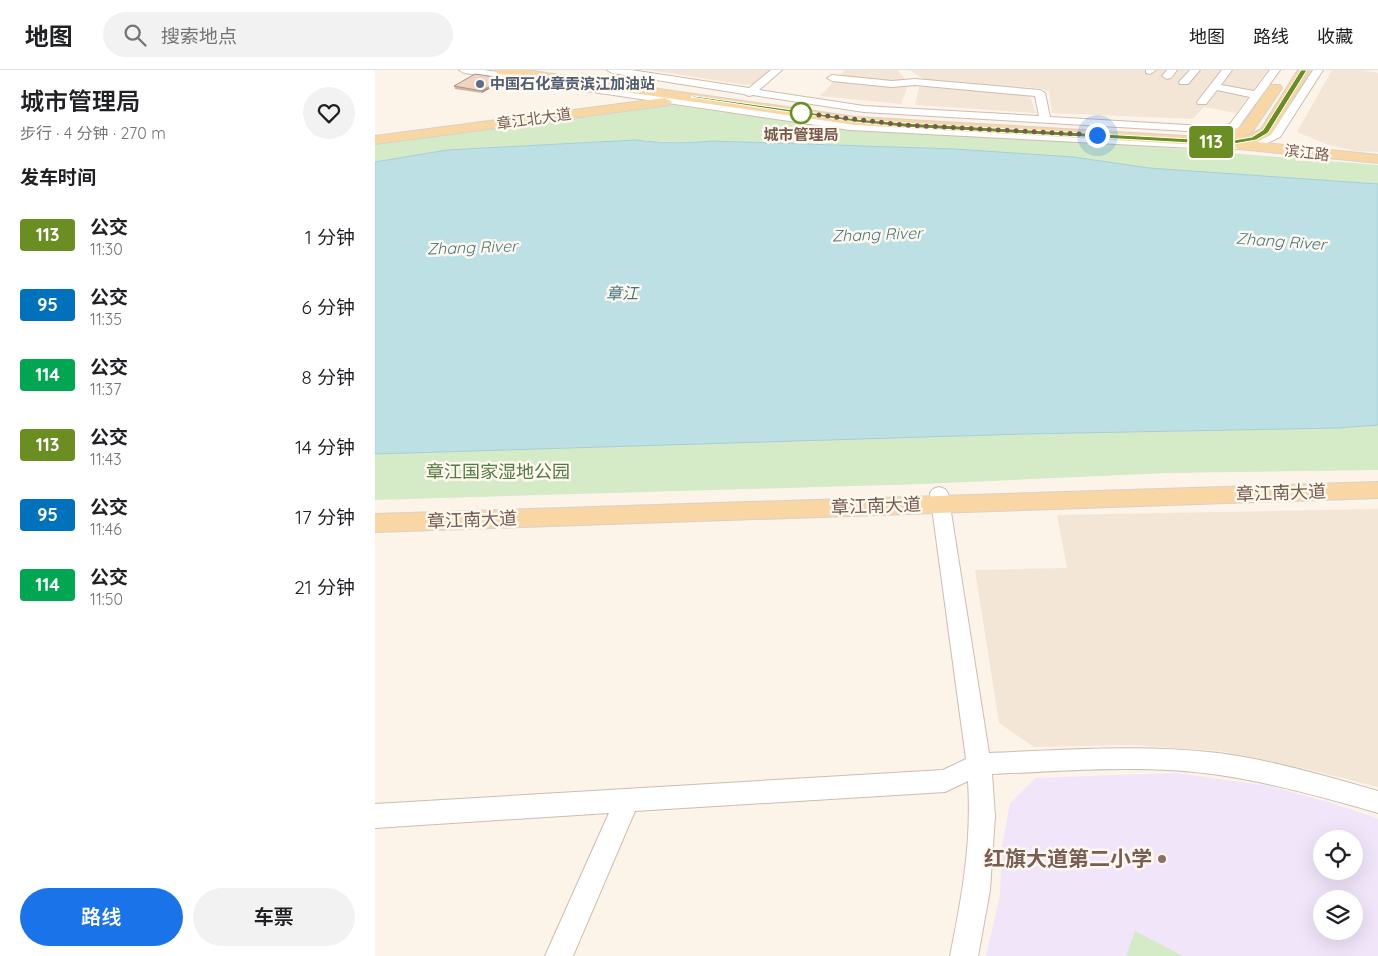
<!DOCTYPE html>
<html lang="zh">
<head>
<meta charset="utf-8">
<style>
	:root { --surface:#fff; --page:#f2f2f2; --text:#202124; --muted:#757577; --line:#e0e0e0; --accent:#1a73e8 }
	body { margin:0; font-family:Quicksand,"Noto Sans SC",sans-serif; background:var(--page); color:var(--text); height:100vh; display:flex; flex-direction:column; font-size:19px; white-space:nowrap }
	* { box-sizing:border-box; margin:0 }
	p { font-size:16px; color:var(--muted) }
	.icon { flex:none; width:28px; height:28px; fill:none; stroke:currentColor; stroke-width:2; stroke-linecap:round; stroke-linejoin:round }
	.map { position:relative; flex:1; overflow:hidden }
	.side { display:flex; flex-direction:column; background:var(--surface); width:375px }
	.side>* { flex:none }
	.badge { padding:0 10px; border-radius:4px; font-size:18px; line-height:32px }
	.controls { position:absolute; left:938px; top:760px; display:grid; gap:10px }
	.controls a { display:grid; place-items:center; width:50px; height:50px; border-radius:50%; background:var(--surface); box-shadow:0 5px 20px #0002; font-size:25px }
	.you { position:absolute; width:25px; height:25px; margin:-12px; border:4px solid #fff; border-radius:50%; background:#1a73e8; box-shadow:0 0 0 8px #1a73e833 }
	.map>.badge { position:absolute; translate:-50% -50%; box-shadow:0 0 0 2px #fff }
	h2 { padding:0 20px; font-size:19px; line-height:45px }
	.round { display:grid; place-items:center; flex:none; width:52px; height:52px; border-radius:26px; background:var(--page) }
	.overview { display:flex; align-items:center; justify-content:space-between; height:85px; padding:0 20px }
	h1 { font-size:24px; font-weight:600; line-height:38px }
	.button { display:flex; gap:10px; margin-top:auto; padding:10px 20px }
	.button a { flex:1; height:58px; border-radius:30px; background:var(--accent); color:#fff; font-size:20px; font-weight:600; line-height:58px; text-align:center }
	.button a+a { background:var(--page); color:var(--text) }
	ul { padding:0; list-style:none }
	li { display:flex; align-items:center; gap:15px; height:70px; padding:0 20px }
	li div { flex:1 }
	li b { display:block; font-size:19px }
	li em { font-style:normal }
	li .badge { min-width:55px; font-weight:700; text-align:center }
	header { display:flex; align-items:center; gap:30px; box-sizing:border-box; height:70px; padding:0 25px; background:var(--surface); border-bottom:1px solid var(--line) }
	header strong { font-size:24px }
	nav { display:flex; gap:28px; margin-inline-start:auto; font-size:18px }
	.search { width:350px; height:45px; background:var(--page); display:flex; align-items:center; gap:12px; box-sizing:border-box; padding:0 18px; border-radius:28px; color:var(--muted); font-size:19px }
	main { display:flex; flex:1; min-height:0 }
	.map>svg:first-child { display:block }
	.residential { fill:#f3e6d7 }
	.education { fill:#f1e5f9; fill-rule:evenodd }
	.green { fill:#d5eac7 }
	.water { fill:#bde0e5; stroke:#a4d0d7 }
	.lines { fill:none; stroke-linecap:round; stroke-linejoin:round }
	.minor-casing { stroke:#cebcaf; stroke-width:2 }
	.major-casing { stroke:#d9d1cd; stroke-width:2 }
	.minor { fill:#fff; fill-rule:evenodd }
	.major { fill:#f8d7a4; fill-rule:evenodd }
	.wall { fill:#cfb5a6 }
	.shaded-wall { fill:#a99487 }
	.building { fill:#f1d3c1; stroke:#a99487 }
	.line { fill:#6b8e23; stroke:#fff }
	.walk { stroke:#765b4d; stroke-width:5; stroke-dasharray:0 9 }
	.service-dot { fill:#5c6f8a; stroke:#fef8ef; stroke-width:2 }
	.stop-dot { fill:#fff; stroke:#6b8e23; stroke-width:2.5 }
	.education-dot { fill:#8d6e63; stroke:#fef8ef; stroke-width:2 }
	.labels { text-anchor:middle; stroke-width:5; stroke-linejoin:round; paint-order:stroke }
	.far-service-label { font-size:15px; font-weight:bold; fill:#4e5e75; stroke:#fef8ef; text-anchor:start }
	.far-street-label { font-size:15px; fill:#765b4d; stroke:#fef8ef }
	.far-stop-label { font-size:15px; font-weight:bold; fill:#765b4d; stroke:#fef8ef }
	.far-water-label { font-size:16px; font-style:italic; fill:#437881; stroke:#fef8ef }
	.park-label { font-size:18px; fill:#557b45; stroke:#fef8ef }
	.street-label { font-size:18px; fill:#765b4d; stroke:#fef8ef }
	.near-education-label { font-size:21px; font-weight:bold; fill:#785e54; stroke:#fef8ef; text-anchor:end }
</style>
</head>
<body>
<header>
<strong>地图</strong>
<div class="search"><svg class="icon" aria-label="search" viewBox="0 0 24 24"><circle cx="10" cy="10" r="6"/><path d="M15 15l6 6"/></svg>搜索地点</div>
<nav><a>地图</a><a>路线</a><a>收藏</a></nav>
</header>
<main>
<section class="side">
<div class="overview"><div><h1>城市管理局</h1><p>步行 · 4 分钟 · 270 m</p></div><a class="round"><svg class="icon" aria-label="heart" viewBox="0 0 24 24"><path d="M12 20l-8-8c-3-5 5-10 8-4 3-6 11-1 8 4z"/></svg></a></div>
<h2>发车时间</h2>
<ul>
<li><span class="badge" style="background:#6b8e23;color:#fff">113</span><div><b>公交</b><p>11:30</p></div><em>1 分钟</em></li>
<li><span class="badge" style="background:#0072bc;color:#fff">95</span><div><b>公交</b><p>11:35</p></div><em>6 分钟</em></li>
<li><span class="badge" style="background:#00a651;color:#fff">114</span><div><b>公交</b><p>11:37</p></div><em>8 分钟</em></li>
<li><span class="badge" style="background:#6b8e23;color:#fff">113</span><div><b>公交</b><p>11:43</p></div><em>14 分钟</em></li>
<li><span class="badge" style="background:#0072bc;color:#fff">95</span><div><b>公交</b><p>11:46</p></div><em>17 分钟</em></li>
<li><span class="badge" style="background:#00a651;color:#fff">114</span><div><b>公交</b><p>11:50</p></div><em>21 分钟</em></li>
</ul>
<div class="button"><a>路线</a><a>车票</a></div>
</section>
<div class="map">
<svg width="1003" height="886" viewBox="0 0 1003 886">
	<rect width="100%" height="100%" fill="#fcf4e9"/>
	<path class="residential" d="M274,0h123l-17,14 -9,1z
		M470,0h52l10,11 1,5 -7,18 -81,-8z
		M535,0h358l-32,43 -32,-6 -11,12 -141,-6 -3,-22 -11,-3 -108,-7 -7,-2z
		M957,0h30l16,3v79l-24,-1 -28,-7 -29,-12z
		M545,14l109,10 7,19 -121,-8z
		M1003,439v278l-71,-18 -87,-18 -88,-6 -98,2 -35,-24 -24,-153 92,-2 -10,-53z"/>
	<path class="education" d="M800,703l95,13 65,18 43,15v137h-392l14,-61 2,-49 8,-43 25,-25zM946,769h33v32h-33zM946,829h33v32h-33z"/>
	<path class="green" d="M298,35l176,25 295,16 234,19v19l-229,-16 -76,-11 -118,-8 -244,-8 -21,2 -55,-3 -188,10 -72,12v-18z
		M1003,355v45l-210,3 -246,11 -547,16v-46c321,-14 642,-21 963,-26z
		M760,861l48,25h-57z"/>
	<path class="water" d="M260,70c26,3 50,4 76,1l244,8 118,8 76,11 229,16v241l-40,3 -315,6 -648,20v-292l72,-12z"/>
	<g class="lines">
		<g class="minor-casing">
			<path id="minor" d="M84,0h25l366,54 381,20 27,-5 14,-6 41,-63h10l-43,67 -15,7 -34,6 -381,-20 -386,-57z
				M232,0h24l118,18 22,-18h11l-23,20 105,16 175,10 -4,-20 -120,-11 -23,2 -60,-6 -5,-3 5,-3 60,6 23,-2 125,11 5,3 5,24 170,10 10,-3 20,-27 -33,-7 -11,14h-8l-1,-2 25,-32h10l-11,15 33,6 16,-21h10l-42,58 -17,5 -357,-21 -111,-17 -4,1 -5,-2 -132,-21z
				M771,0h10l-6,4 -4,-1z
				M792,0h10l-6,8 -4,1 -5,-3z
				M815,0h10l-12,14h-8l-1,-2z
				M564,417l6,2 3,4 41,260c76,-3 153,-9 229,0 54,7 107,23 160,38v22c-52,-15 -105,-30 -159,-38 -74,-11 -152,-4 -227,-1l3,42 -5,74 -12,66h-28c12,-59 22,-114 18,-175l-23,11 -310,19 -62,145h-28l64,-143 -234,15v-24l568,-34 23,-11 -36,-266 3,-4z"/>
		</g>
		<g class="major-casing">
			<path id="major" d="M118,0h33l330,47 364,21 -3,-3 2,-3 16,-3 8,-4 27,-40h10l2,3 -29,43 -11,6 8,-2 11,-6 37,-59h12l-39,65 -14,7 121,13v8l-139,-14 -6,-2 -377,-22 -357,-51z
				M290,28l7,4 -2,3 -295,39v-8z
				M1003,412v16l-1003,34v-18z"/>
		</g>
		<use href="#minor" class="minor"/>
		<use href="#major" class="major"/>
	</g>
	<path class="wall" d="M128,11l-21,12 -27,-4 -1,-3z"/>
	<path class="shaded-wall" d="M127,8l1,3 -21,12v-2z"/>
	<path class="building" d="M100,4l27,4 -20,13 -28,-5z"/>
	<path class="line" d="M926,0h6l-39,63 -12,7 -28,5 -324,-18 -48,-5 -165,-25 3,-1 162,23 48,4 324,18 24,-4 11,-7z"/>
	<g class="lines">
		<path class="walk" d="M426,43l103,12 193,10"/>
	</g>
	<circle class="service-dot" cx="105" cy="14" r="5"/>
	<circle class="stop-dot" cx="426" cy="43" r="10"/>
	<circle class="education-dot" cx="787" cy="789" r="5"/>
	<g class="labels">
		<g class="far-service-label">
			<text x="115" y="19">中国石化章贡滨江加油站</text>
		</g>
		<g class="far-street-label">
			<text transform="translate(159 49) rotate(-8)" y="5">章江北大道</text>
			<text transform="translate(932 83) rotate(6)" y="5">滨江路</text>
		</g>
		<g class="far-stop-label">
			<text x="426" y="70">城市管理局</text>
		</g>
		<g class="far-water-label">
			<text transform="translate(502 164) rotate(-2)" y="6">Zhang River</text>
			<text transform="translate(906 171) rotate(4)" y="6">Zhang River</text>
			<text transform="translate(97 177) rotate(-2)" y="6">Zhang River</text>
			<text x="247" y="229">章江</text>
		</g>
		<g class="park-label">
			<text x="123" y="408">章江国家湿地公园</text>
		</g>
		<g class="street-label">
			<text transform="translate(906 423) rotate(-2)" y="6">章江南大道</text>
			<text transform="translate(501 436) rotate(-2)" y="6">章江南大道</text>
			<text transform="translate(97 450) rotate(-2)" y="6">章江南大道</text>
		</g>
		<g class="near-education-label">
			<text x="777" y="796">红旗大道第二小学</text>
		</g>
	</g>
</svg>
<div class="controls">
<a><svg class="icon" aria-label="locate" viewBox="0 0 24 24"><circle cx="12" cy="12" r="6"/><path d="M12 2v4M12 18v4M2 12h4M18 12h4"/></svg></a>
<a><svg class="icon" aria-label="layers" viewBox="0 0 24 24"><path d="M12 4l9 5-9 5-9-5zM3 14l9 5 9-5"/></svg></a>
</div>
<div class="you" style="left:722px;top:65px"></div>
<b class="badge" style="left:836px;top:72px;background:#6b8e23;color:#fff">113</b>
</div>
</main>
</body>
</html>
